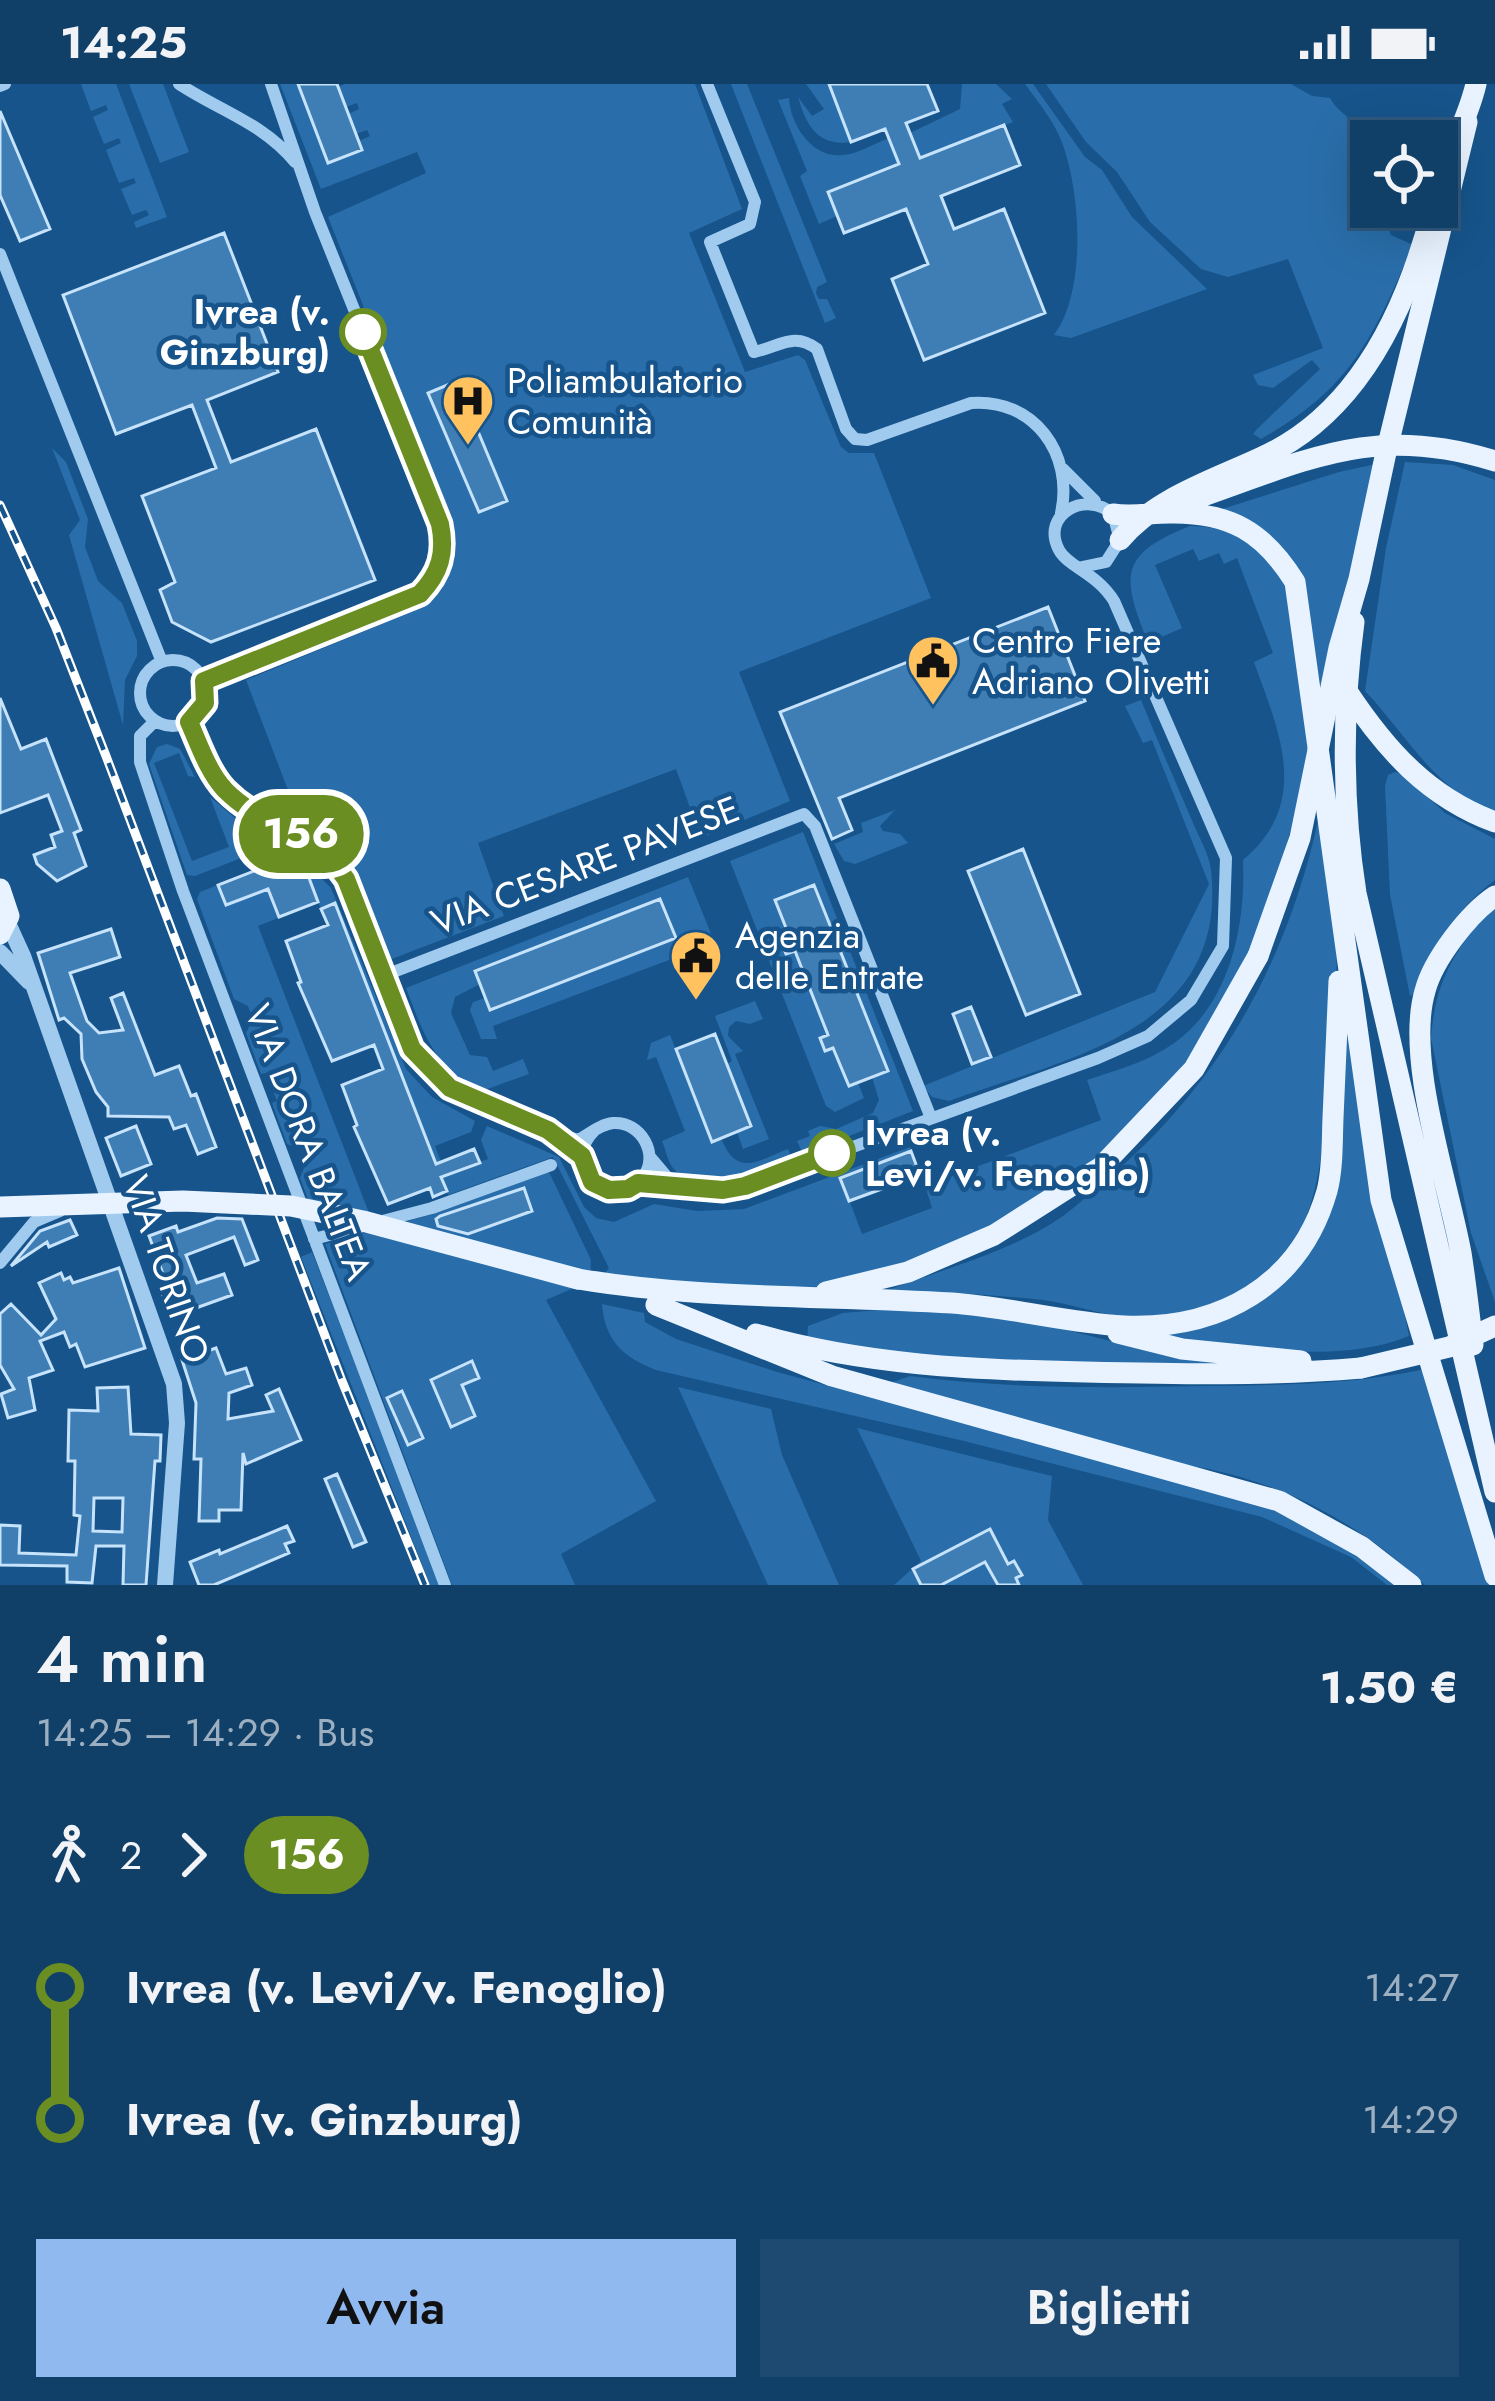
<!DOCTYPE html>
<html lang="it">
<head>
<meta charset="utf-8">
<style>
	:root { --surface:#103f68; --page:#1e4a71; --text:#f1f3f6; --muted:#9cafc0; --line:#30587c; --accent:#90b9f0 }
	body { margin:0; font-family:Jost,sans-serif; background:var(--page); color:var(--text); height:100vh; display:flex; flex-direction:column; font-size:45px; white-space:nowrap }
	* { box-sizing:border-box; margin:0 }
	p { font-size:39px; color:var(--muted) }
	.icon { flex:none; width:66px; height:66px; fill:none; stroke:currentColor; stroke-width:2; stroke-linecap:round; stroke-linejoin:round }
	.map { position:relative; height:1501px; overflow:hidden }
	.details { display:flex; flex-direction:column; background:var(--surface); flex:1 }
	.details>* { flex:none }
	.badge { padding:0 24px; border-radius:39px; font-size:42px; line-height:78px }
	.controls { position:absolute; left:1350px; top:36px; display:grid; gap:24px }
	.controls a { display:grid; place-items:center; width:108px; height:108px; border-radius:0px; background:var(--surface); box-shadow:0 12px 48px #0002,0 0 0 3px var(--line); font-size:60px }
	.map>.badge { position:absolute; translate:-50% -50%; box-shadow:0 0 0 6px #fff }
	.legs { display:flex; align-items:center; gap:18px; height:132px; padding:0 36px; font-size:39px }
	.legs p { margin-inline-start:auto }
	.head { display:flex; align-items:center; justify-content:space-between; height:204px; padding:0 36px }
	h1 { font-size:66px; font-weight:600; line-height:90px }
	.primary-button { display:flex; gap:24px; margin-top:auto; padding:24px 36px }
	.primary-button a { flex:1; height:138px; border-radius:0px; background:var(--accent); color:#111; font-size:48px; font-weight:600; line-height:138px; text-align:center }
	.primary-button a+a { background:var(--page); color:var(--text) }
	ul { padding:0 36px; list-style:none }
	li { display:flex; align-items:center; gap:42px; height:132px; font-size:45px }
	li i { display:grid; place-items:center; width:18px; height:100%; margin:0 15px; background:currentColor }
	li i::after { content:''; width:30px; height:30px; margin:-15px; border:9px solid; border-radius:50%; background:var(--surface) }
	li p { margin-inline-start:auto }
	li:first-child i { background:linear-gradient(#0000 50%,currentColor 0) }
	li:last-child i { background:linear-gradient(currentColor 50%,#0000 0) }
	.status { display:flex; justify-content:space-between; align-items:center; height:84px; padding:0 60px; background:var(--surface); direction:ltr }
	.status svg { height:33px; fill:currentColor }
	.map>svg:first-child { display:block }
	.green { fill:#296eaa }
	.building { fill:#3f7eb4; stroke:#c6e3fb; stroke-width:3; fill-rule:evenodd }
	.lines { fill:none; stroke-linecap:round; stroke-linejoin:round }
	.minor { stroke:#a0cbef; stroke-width:12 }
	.tertiary { stroke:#a0cbef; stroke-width:16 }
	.primary { stroke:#e8f3ff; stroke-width:21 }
	.rail-casing { stroke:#fff; stroke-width:9 }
	.rail { stroke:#16548b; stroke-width:4.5; stroke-dasharray:14; stroke-linecap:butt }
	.primary-bridge { stroke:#e8f3ff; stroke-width:21 }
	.line-1-casing { stroke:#fff; stroke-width:27 }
	.line-1 { stroke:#6b8e23; stroke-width:18 }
	.stop-1-dot { fill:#fff; stroke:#6b8e23; stroke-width:6 }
	.labels { text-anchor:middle; stroke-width:9; stroke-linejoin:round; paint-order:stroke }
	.stop-label { font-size:36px; font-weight:bold; fill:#fff; stroke:#16548b; text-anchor:end }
	.poi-label { font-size:36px; fill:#fff; stroke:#16548b; text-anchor:start }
	.street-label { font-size:36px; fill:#fff; stroke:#16548b }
</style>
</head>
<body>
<div class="status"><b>14:25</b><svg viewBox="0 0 49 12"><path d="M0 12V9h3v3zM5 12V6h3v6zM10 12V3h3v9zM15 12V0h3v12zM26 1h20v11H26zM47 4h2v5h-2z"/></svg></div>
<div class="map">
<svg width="1495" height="1501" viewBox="0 0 1495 1501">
	<rect width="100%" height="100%" fill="#16548b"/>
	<path class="green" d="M81,0h35l51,133 -31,11 -2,-6 15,-7 -3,-5 -14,5 -11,-26 15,-6 -2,-5 -15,5 -13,-33 15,-7 -2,-5 -15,6 -11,-27 15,-7 -2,-5 -15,6z
		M129,0h34l26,68 -29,11z
		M280,0h18l31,79 33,-13 -3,-9 11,-5 -3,-6 -11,4 -8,-20 11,-5 -2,-6 -11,4 -8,-20 7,-3h350l47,125 -53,24 56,139 53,-17 7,5 36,87 8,6h25l57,145 -192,74 51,129 -89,37 -25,-69 -198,74 26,73 -115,44c-27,-68 -35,-116 -108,-149l-2,-16 9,-5 -42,-110 165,-68 17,-12 15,-19 9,-21 -2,-36 -122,-307 98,-44 -9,-21 -96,37z
		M731,0h16l80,198 -10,5 -1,6 3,6h8l9,19 -11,5z
		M806,0h23l22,58c-32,5 -45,-16 -53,-45l14,19 12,-7z
		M962,0h34l16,15 -10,5 11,18 -93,36 -10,-25 50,-24z
		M1025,0h8l52,73 17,13 30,47 75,72 -136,49 -17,-3c33,-44 27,-145 7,-195 -8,-20 -23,-38 -36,-56z
		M1046,0h245l21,12 18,2c9,16 25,21 32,37l-6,49 15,13v10h11l9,28 22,10c-40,92 -60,142 -152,194l-8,-5 4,-5 63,-60 -8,-9 -39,28 -15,-3 -5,-10 70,-27 -35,-89 -60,18 -27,-8 -51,-47 -33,-50 -31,-30z
		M789,14c1,27 24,61 54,57 15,-1 32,-12 46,-17l10,26 -71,28 9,24 -18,8 -19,-48 7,-5 -29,-71z
		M52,364l14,14 22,57 -3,28 13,34 24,22 15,38v15l-12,24 -2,45 -54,-190 11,-15z
		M1405,378l48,3 42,15v333c-60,-22 -88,-78 -130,-122l21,-143z
		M1381,379l-57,242 -24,-131c-19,-37 -43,-50 -81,-64l120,-38z
		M1190,442c40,0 77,19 95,57 7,14 5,38 7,54 4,35 19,72 19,107 0,20 -10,43 -14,62 -26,105 -59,194 -128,279 -93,115 -246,193 -393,207 -56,5 -115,-11 -171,-19l4,-5 -56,-111 -105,38 -113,-291 -14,5 -3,-7 -60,24 113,292c-19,6 -38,13 -56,0l-15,-40 6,-15 -4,-13 -15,-6 -15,-41 5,-2 -11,-28 -5,1 -15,-41 7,-14 -5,-13 -14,-7 -37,-100 3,-7 96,-38 -32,-5 -69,27 -8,-1 -38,-111 8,-17 10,-3 13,5 15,28 -7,-1 -9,-23 -25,10 38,98 37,-14 -19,-50 37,31 41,17 43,43 75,181 26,28 43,24 -4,11 -36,14 11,29 42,-16 -7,-19 6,-14 72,31 25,50 12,11 18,4 40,-18 43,7 47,-2 166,-62 1,4 -70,27 21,56 70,-26 -7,-22 176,-66 -14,-40c26,-9 54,-16 78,-31 64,-38 81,-121 78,-189 69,-58 36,-128 11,-198l19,-9 -36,-95 -13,6 -5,-11 -20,8 -6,-12 -38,16 27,63 -34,15c-26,-66 -31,-88 42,-117z
		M1141,616c16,39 33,79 50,118 6,16 18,35 20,52 18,161 -145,188 -262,231l-17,-4 -9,-11 232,-94 54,-108 -57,-144 -9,3 -18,-37z
		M1395,688l8,2 42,39 50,26v41c-40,30 -59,65 -78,111l-7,5 -20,-101 -5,-109 3,-11z
		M895,726l-15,16 3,5 17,3 8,9 -53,21 -11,-3 -10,-17 29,-12 -2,-9z
		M1319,733c6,44 19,91 18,135 -1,40 -5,79 -8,119 -9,130 -16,224 -169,246 -39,6 -79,-12 -117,-17 -51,-6 -104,-7 -155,-10 55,-21 119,-37 169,-70 17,-11 33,-27 49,-40 115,-97 181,-218 213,-363z
		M803,748l110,279 -110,43 -6,-13 13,-5 -2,-5 12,-5 16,3 37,-16 6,-13 -7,-23 15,-7 -72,-185 -39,15 14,38 -8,4 13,9 33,84 -8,4 5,11 8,-2 16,38 9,-3 6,15 -29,14 -9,-6 -96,-245z
		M688,793l26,64 -5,15 -11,8 -5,-13 -200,75 4,13h-16l-11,-29 3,-8 12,-4 6,12 184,-72 -16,-39 -184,72 5,13 -25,13 -4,16 19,42 17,2 6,14 30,-12 6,15 -47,17c-47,-21 -59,-58 -76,-103z
		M1495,818v400l-24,-69 -40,-195c5,-63 26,-89 64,-136z
		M755,917l8,18 -13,5 -14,-3 -7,6 -1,9 15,15 -8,3 34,85 -26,10 -6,-17 14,-7 -24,-61 5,-3 -17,-45z
		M1347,939l62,313c-74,31 -192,9 -269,-3h28l140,-82z
		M670,951l42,106 9,-3c16,40 36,23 67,11l4,10c-30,11 -93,40 -119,9 -6,-8 -7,-18 -11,-27l23,-10 -29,-74 -9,3 4,-17z
		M549,1088l42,88 -1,21 -44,19 110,201 -95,53 14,31h-123l-127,-341 109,-30z
		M312,1168l129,333h-11l-129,-328z
		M602,1220l42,9 1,9 31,17 101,33 457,123 78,30 87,60h-12l-36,-28 -89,-40 -298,-76 -308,-71c-33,-13 -51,-29 -54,-66z
		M890,1225l64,2 81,11 131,33 85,9h-265l-179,-22 1,-16 35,-13z
		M1425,1285l65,216h-65c-66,-63 -149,-107 -240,-120l-287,-78 -5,-5 17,-6c98,13 196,12 295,10 75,-1 146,-1 220,-17z
		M678,1303l93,22 11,46 57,130h-71z
		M857,1344l195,48 -4,44 35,65h-189l27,-24z"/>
	<path class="building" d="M298,0h39l25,66 -34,13z
		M829,0h98l11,27 -32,12 14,35 84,-33 16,40 -79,31 13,33 50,-20 41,104 -121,47 -32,-81 36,-15 -22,-55 -62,24 -16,-41 71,-28 -14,-35 -34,13z
		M0,27l50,118 -30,12 -20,-46z
		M224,149l54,139 -71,28 24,62 85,-33 59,151 -164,62 -39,-20 -12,-32 15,-8 -33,-86 74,-28 -24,-63 -76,29 -53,-139z
		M457,297l50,120 -28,11 -51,-119z
		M1048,523l37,94 -246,97 13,32 -20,9 -52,-127z
		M0,614l21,51 25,-10 35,91 -7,3 12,33 -29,15 -20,-17 -3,-9 21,-8 -4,-12 11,-4 -14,-36 -48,18z
		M1023,765l57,145 -54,21 -58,-144z
		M285,775l7,16 14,-5 12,32 -39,15 -11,-28 -42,16 -8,-20z
		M814,801l74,186 -39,15 -16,-38 -8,3 -5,-13 8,-3 -33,-84 -9,3 -5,-12 9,-4 -15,-38z
		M660,815l16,39 -186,72 -15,-39z
		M335,819l101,261 38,-15 6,14 -39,14 6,14 -14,6 -3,-9 -42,16 -34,-77 3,-2 -15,-40 41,-16 -9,-24 -42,16 -34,-78 3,-1 -15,-41 42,-16 -7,-16z
		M111,845l9,28 -50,16 17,48 12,12 24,-3 -12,-32 12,-5 32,82 24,-9 12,30 5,-2 20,53 -18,7 -12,-29 -12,4 -5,-12 -61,-1v-9l-12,-15 -14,-33 -1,-25 -17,-16 -5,2 -21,-67z
		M971,923l20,50 -19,7 -19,-50z
		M715,950l36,92 -39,16 -36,-93z
		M136,1042l15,38 -30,12 -15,-38z
		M911,1067l9,24 -71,26 -9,-23z
		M524,1104l8,23 -64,23 -30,-8 -2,-7 4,-3z
		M217,1134l25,1 16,41 -13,5 -11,-28 -48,18 11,28 27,-9 8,21 -61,22 -8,-21 7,-3 -21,-57 27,-10 2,6z
		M70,1136l7,15 -28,12 -2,-5 -36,24 29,-35z
		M119,1184l26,80 -60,19 -9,-23 -6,3 -6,-15 -24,9 13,29 -24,8 6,32 -27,8 -7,-24 13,-5 -14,-24v-51l11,-10 30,31 15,-16 -17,-36 22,-10 3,7 6,-3 3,6z
		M216,1264l10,26 20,-6 6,17 -23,8 -1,26 45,-8 -7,-16 13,-6 22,51 -55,24 -3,-11 -2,57h-22v11h-20l2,-62h-7l2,-56 -14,-43z
		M472,1277l7,17 -17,7 13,31 -24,11 -20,-47z
		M128,1303l3,47 30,1 -1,26h-5l-9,124h-23l1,-39h-28l-4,37 -25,-1v-16l-67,-1v-40l20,1 -1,27 57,2 4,-39 -6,-1 1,-54h-7l1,-51 29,1 -1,-23zM94,1414h29l-1,34 -29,-1z
		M402,1307l21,47 -15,7 -21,-47z
		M337,1390l29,68 -13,5 -28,-68z
		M287,1442l7,15 -9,3 4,9 -75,32h-15l-9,-23 29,-12 1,4z
		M990,1445l18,35 6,-3 8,14 -6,3 3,7h-21l-13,-23 -44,23h-20l-8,-16z"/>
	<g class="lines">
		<path class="minor" d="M179,0c41,27 84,39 116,78
			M707,0l48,118 -5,22 -40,18 44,110c25,-5 40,-21 63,-3l29,80 9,10 12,1 104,-37c63,-5 103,51 90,110
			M0,2l5,-2
			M0,170l162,408
			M1063,385l32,32
			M140 609a33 33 0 1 1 66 0a33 33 0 1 1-66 0Z
			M204,597l216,-87c20,-21 26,-41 20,-70l-125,-312 -44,-128
			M155,637l-15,15v26l43,129 262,694
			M189,639l35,65 41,30 51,26 30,35 66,170c41,51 106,72 166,91 11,-6 23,-16 35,-17 28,-2 47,32 30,54 -29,38 -87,-9 -48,-47
			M383,892l421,-162 11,12 116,292
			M650,1073l22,26 7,2
			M638,1099l65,7 42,-4 353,-128 50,-22 43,-36 32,-54 3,-88 -112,-257c-17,-28 -46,-34 -55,-51 -19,-36 27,-60 54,-36l7,26 -14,22 -24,5
			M314,1155l118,-31 119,-43
			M0,1179l34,-41 26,-11"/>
		<path class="tertiary" d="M8,839l15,33 151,428 3,39 -12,162
			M0,868l29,30"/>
		<path class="primary" d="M1437,108c10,-39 30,-69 39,-108
			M1194,415c114,-39 180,-76 301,-38
			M1113,430c20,3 37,-1 57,-1 60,-1 94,19 125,69l86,618 114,376
			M1120,456c35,-42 93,-60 142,-83 98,-44 146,-152 171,-250
			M1354,538c-12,88 -12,183 2,271l139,599
			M1347,607c39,59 81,106 148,131
			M0,805l9,27 -9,18
			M578,1195c124,21 249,16 374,24 58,4 115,20 172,23 95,4 176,-40 203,-135 6,-23 5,-49 6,-73 2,-45 4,-91 6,-137
			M826,1208l82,-20 86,-37 107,-68 93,-98 64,-113
			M656,1221l176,71 447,125 83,46 49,38
			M1118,1249l64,16 119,12
			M756,1250c107,31 218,36 329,38 92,2 184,4 276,-4
			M1473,1261c-4,-31 -7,-61 -12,-92 -13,-71 -56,-194 -36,-262 8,-31 44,-78 70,-95"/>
		<g class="rail-casing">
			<path id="rail" d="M0,421l56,123 50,128 236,625 83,204"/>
		</g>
		<use href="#rail" class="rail"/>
		<path class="primary-bridge" d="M1258,872l42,-118 39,-190 20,-69 26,-122 82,-335
			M0,1123l183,-6 108,5 72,15 215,58
			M1361,1284l88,-21 46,-21"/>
	</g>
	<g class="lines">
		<g class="line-1-casing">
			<path id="line-1" d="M363,248l77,192c6,29 0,49 -20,70l-216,87 1,22 -16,19c10,22 19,50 36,68 41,41 82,34 121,89l66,170 38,39 98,42 34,26 10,26 17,8 19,-1 10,-6 85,7 22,-4 87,-33"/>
		</g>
		<use href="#line-1" class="line-1"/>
	</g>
	<defs>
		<g id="hospital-pin" transform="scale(2.7)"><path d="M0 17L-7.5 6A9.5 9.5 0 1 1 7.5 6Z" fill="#ffc25e" stroke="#16548b"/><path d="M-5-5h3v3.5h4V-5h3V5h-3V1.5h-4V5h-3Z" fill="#111"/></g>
		<g id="civic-pin" transform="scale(2.7)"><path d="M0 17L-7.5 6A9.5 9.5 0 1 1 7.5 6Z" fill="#ffc25e" stroke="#16548b"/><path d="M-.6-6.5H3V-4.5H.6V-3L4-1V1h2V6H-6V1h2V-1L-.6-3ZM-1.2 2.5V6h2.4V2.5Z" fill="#111"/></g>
	</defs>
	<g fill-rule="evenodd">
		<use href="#hospital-pin" x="468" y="317"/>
		<use href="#civic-pin" x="933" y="577"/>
		<use href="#civic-pin" x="696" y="872"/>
	</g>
	<g class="stop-1-dot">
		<circle cx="363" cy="248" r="21"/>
		<circle cx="832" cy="1069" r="21"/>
	</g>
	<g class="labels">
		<g class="stop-label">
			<text x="330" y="240">Ivrea (v.<tspan x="330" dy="41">Ginzburg)</tspan></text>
			<text x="865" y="1061" text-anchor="start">Ivrea (v.<tspan x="865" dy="41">Levi/v. Fenoglio)</tspan></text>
		</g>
		<g class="poi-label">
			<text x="507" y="309">Poliambulatorio<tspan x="507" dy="41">Comunità</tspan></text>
			<text x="972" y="569">Centro Fiere<tspan x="972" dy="41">Adriano Olivetti</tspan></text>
			<text x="735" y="864">Agenzia<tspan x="735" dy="41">delle Entrate</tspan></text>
		</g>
		<g class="street-label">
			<text transform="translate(585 781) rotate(-21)" y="13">VIA CESARE PAVESE</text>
			<text transform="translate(309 1058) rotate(69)" y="13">VIA DORA BALTEA</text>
			<text transform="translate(167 1185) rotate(71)" y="13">VIA TORINO</text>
		</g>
	</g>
</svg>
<div class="controls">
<a><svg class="icon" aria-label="locate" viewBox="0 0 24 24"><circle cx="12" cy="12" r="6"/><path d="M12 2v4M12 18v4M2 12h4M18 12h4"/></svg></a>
</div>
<b class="badge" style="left:301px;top:750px;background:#6b8e23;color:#fff">156</b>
</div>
<section class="details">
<div class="head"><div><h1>4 min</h1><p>14:25 – 14:29 · Bus</p></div><b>1.50 €</b></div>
<div class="legs"><svg class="icon" aria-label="walk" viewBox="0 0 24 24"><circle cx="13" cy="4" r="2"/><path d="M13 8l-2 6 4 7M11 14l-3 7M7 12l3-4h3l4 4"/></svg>2<svg class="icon" aria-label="forward" viewBox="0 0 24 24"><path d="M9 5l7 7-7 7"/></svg><b class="badge" style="background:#6b8e23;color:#fff">156</b></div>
<ul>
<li><i style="color:#6b8e23"></i><b>Ivrea (v. Levi/v. Fenoglio)</b><p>14:27</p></li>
<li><i style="color:#6b8e23"></i><b>Ivrea (v. Ginzburg)</b><p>14:29</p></li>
</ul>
<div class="primary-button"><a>Avvia</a><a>Biglietti</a></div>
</section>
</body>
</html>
